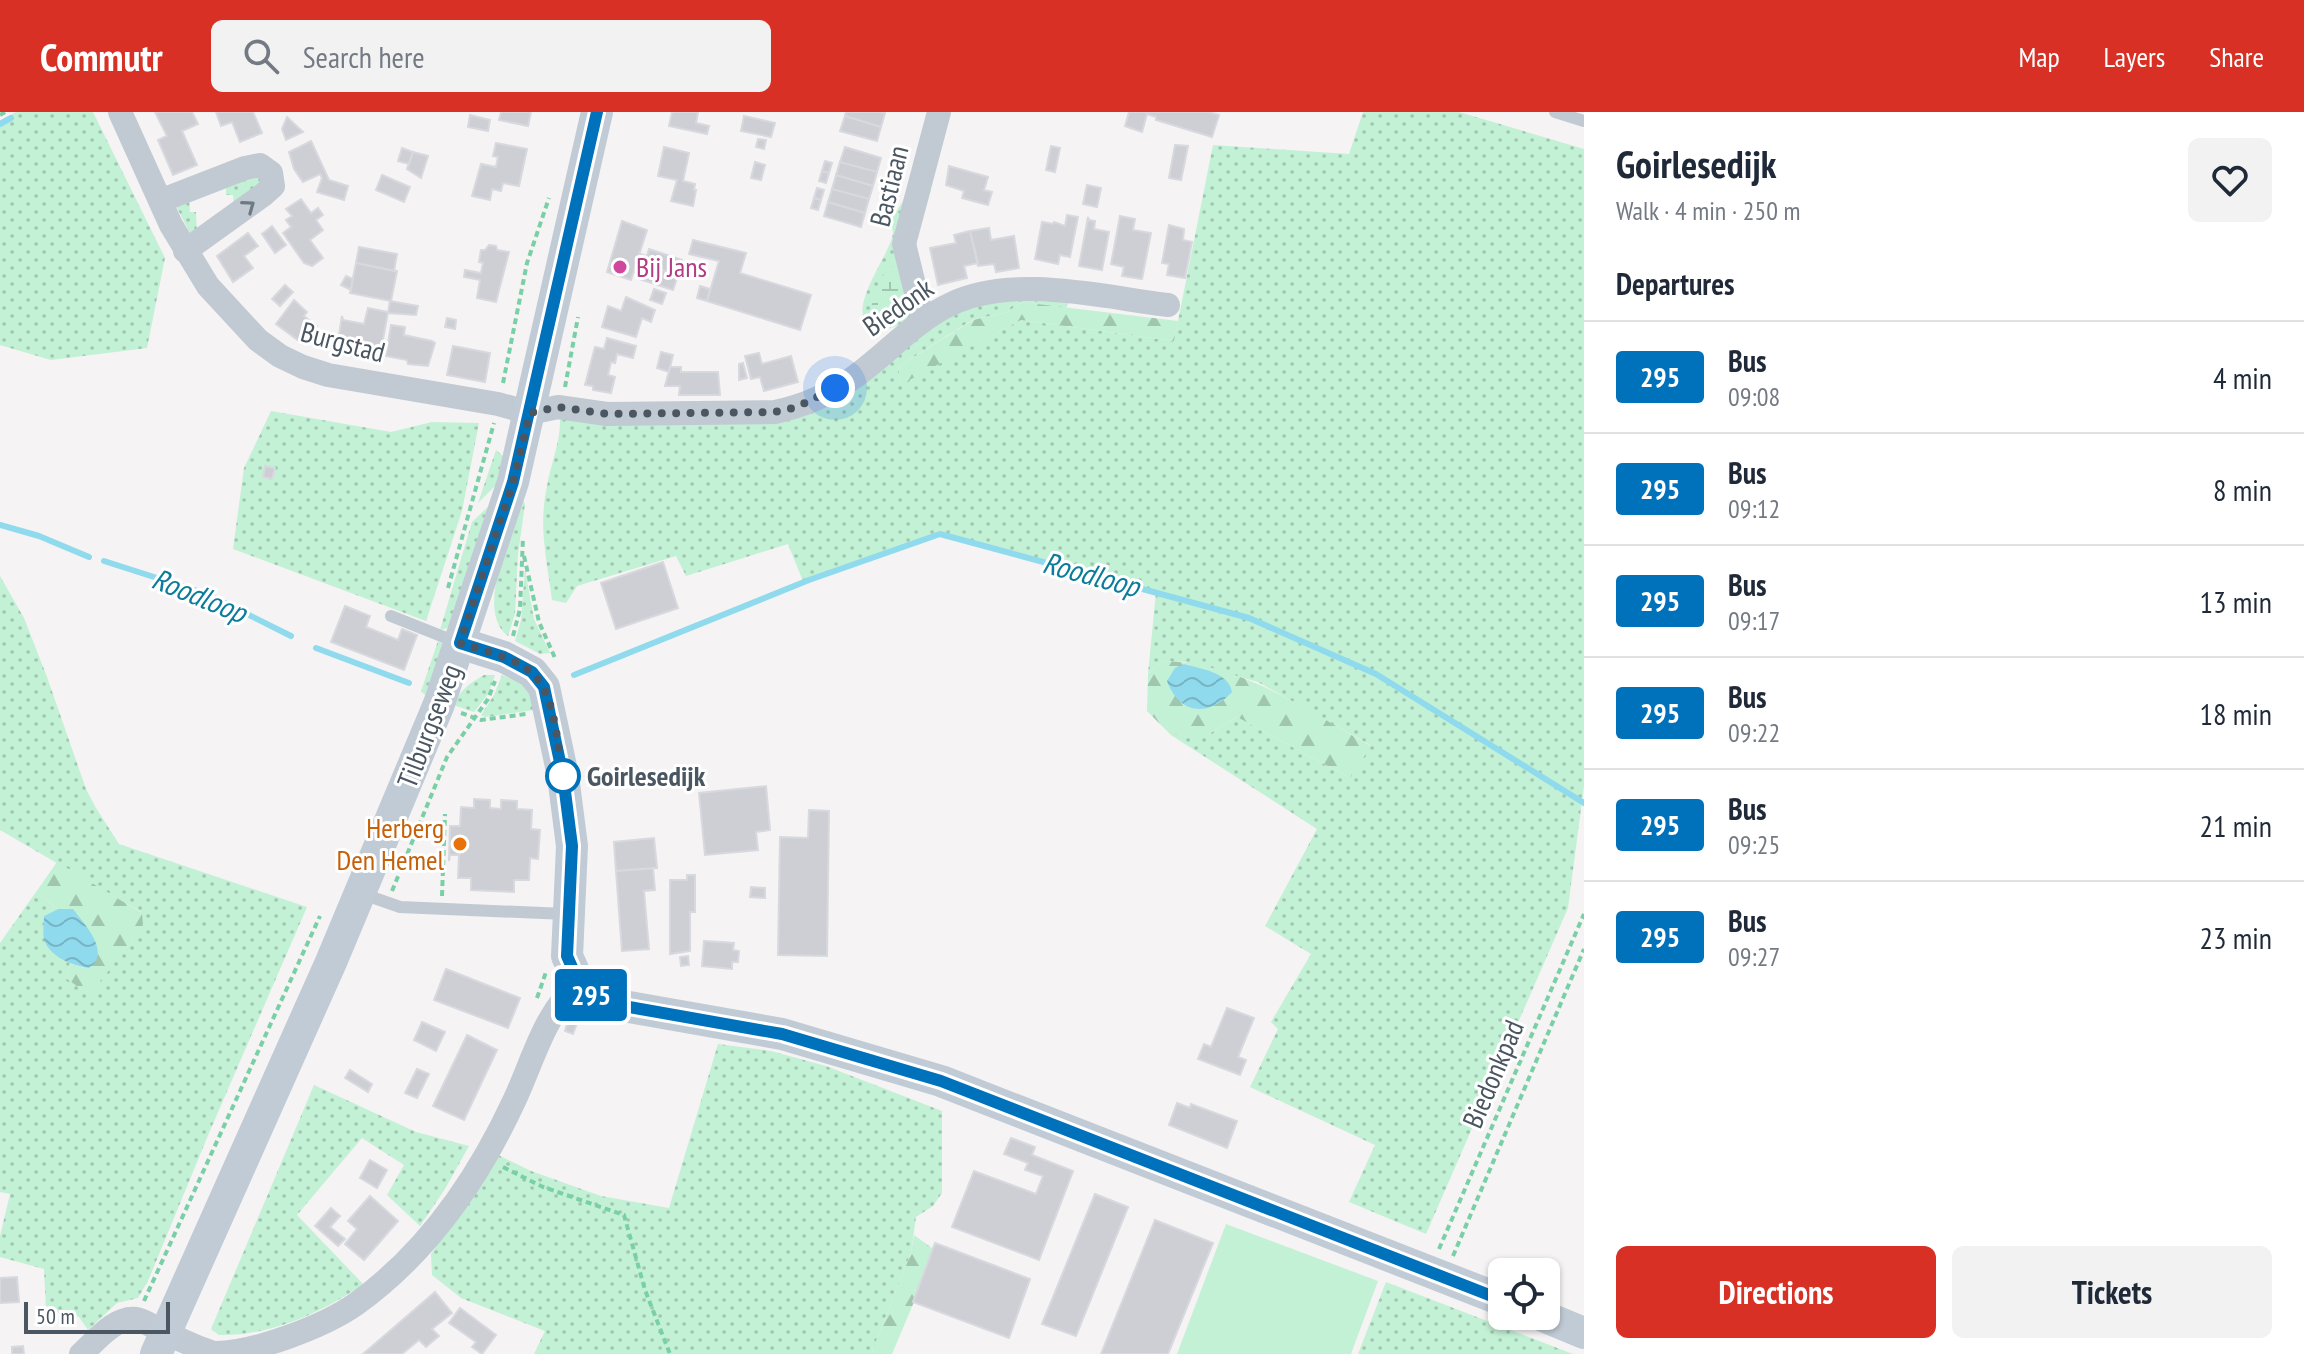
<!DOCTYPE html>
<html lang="en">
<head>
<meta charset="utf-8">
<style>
	:root { --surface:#fff; --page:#f2f2f3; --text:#1f2937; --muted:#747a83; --line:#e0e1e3; --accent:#d93025 }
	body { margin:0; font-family:"PT Sans Narrow",sans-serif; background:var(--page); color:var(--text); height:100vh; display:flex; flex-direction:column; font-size:30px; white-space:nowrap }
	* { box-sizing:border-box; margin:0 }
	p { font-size:26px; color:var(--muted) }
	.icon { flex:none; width:44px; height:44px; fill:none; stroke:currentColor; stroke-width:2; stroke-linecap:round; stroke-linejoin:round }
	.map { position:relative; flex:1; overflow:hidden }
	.panel { display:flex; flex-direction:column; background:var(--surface); width:720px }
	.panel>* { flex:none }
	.badge { padding:0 16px; border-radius:6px; font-size:28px; line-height:52px }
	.controls { position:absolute; left:1488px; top:1146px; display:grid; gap:16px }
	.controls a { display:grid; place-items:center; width:72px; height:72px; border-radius:12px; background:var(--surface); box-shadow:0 2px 6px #0004; font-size:40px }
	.scale { position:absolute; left:24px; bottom:20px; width:146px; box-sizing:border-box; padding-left:8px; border:4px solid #4a5661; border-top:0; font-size:22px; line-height:28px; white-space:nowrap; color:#4a5661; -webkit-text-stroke:6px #fff; paint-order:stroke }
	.you { position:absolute; width:40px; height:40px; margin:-20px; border:6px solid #fff; border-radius:50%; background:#1a73e8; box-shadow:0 0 0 12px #1a73e833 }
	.map>.badge { position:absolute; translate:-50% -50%; box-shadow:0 0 0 4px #fff }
	h2 { padding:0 32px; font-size:30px; line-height:72px }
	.round { display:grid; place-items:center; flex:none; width:84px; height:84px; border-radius:12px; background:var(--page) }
	.overview { display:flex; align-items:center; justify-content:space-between; height:136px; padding:0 32px }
	h1 { font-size:38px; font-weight:800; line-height:60px }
	.action { display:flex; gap:16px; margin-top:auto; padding:16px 32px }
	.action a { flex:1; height:92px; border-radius:12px; background:var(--accent); color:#fff; font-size:32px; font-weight:800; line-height:92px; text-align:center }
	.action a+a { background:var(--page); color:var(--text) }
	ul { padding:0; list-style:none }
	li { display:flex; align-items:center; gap:24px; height:112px; padding:0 32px; border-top:2px solid var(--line) }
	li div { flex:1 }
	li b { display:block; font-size:30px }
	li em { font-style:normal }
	li .badge { min-width:88px; font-weight:700; text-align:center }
	header { display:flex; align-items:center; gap:48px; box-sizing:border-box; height:112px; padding:0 40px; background:var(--accent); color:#fff }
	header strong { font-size:38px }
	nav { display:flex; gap:44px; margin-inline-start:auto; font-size:28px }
	.search { width:560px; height:72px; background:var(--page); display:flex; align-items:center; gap:20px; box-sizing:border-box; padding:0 28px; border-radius:12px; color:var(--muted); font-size:30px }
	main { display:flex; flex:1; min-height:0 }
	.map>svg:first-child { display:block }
	.grass { fill:url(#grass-dots) }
	.forest { fill:url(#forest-firs) }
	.wetland { fill:url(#wetland-marsh) }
	.garden { fill:#c3f1d5 }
	.water { fill:url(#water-waves) }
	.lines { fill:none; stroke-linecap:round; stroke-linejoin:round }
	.stream { stroke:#90daee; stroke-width:6 }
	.building { fill:#cdcfd5; stroke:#d7d9de; stroke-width:2 }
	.path { stroke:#7ad0a6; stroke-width:4; stroke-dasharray:6 4; stroke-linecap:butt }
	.lane { stroke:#c1cad2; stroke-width:12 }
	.street { stroke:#c1cad2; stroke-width:24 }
	.secondary { stroke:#c1cbd6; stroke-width:32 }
	.oneway { stroke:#6e7983 }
	.line-casing { stroke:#fff; stroke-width:18 }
	.line { stroke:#0072bc; stroke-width:12 }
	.walk { stroke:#4a5661; stroke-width:8; stroke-dasharray:0 14.4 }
	.hotel-dot { fill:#d1479c; stroke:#fff; stroke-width:3 }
	.stop-dot { fill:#fff; stroke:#0072bc; stroke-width:4 }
	.food-dot { fill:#e8710a; stroke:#fff; stroke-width:3 }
	.labels { text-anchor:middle; stroke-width:6; stroke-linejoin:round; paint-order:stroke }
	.street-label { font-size:28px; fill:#4a5661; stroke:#fff }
	.hotel-label { font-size:28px; fill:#b23c85; stroke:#fff; text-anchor:start }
	.stop-label { font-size:28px; font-weight:bold; fill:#4a5661; stroke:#fff; text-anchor:start }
	.food-label { font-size:28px; fill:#c56008; stroke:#fff; text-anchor:end }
	.water-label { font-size:30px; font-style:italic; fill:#0c7c9b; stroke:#fff }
</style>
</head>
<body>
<header>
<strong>Commutr</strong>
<div class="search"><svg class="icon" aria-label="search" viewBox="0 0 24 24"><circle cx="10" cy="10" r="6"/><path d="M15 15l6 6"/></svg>Search here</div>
<nav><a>Map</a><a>Layers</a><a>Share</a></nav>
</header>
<main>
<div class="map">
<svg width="1584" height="1242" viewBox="0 0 1584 1242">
	<defs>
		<pattern id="grass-dots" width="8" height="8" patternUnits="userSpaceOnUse" patternTransform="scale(2)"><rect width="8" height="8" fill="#c3f1d5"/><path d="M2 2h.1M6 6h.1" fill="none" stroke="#a0c6b0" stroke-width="1.8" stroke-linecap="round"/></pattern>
		<pattern id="forest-firs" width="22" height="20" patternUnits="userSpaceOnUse" patternTransform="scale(2)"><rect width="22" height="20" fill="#c3f1d5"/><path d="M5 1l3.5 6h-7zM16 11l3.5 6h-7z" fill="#a0c6b0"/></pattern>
		<pattern id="wetland-marsh" width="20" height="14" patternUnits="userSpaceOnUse" patternTransform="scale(2)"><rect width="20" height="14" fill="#c3f1d5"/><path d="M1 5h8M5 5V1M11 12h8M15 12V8" fill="none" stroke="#a0c6b0"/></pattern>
		<pattern id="water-waves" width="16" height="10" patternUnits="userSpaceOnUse" patternTransform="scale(2)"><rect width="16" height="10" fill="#90daee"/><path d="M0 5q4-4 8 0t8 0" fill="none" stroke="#78b4c4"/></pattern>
	</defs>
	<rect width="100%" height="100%" fill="#f5f3f3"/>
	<path class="grass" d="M16,0h77l72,146 -18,90 -96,12 -51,-15v-224z
		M1363,0h96l125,37v637l-16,122 -142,326 -77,-32 26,-57 -125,-58 28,-58 -7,-7 40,-68 -46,-28 52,-97 -146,-94h36l30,-18 113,61 20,-33 -112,-63 -29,-8 3,12 -57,-18 12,-6 -25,-1 -14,13 8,-82 -217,-59 -136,48 -15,-37 -102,32 -10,-20 -99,30 -11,17 -14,-3c-5,-40 -14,-73 -5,-114 4,-24 14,-44 13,-69l216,4 156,-97 42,-19 45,-9 52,2 -5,10 -45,-6 -13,10 -36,8 -74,47 4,16 119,-63 153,21 39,-196 136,9z
		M260,65l2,6 -28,25 -1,-13h-7v-12z
		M914,72l17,6 -15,53 13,58c-15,12 -33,34 -54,27 -36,-11 17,-75 18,-95 0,-4 -2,-8 -2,-13z
		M189,86l1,14h6l1,21h-7l-13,-25 3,-5z
		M271,299l120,21 41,-10 47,1 -17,88 -36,110 -193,-72 11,-81z
		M496,338l8,7 -8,28 -18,18z
		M522,387l3,5 -7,50 -3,60 -7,22c-34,-25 4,-104 14,-137z
		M491,392l-41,123 -10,3 32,-108z
		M525,458l9,49 16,34 -10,1 -25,-13 6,-21z
		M0,464l24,42 23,59 39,112 10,19 23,36 188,63 -98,226 -61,148 -10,17 -21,5 -29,27 -9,-13 -33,-7 -2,-41 -44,-12v-21l10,-42 -10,-2v-249l36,-51 22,17 -14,7 12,38 14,9 -4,15 23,16 45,-55 7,-27 -141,-82z
		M438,529l6,3 -19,51 -4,-4z
		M484,563h11l-7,19 -14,18 -21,-7c7,-15 17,-22 31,-30z
		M502,563l19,8 20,26 -56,8 -4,-2 13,-20z
		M718,932l53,7 55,15 116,45v82l-9,13 -17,11 -5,36 -40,101h-337l11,-23 -84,-33 -29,-23 -1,-21 67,-99 33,16 70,25 68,12z
		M314,973l102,47 53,14 -24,43 -25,37 -33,-31 17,-30 -42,-27 -65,77 66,69c-41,29 -93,52 -144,51l-8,-6z
		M1386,1170l187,72h-215z"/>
	<path class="forest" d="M1021,190l157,19 -4,20 -153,-21 -119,64 -4,-17 75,-47 35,-8z
		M1162,549c77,1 143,48 209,85l-21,32 -113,-61 -30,18h-36l-24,-24 1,-37z
		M57,750l85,51 1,12 -9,14 -45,56 -23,-17 4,-15 14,5 -11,-59h-15l-22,-17z
		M914,1123l18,13 -2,16 -38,90h-21l40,-101z"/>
	<path class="wetland" d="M890,154l9,1 11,28 -24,24 -9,1 -6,-13 10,-29z"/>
	<path class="garden" d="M1226,1112l152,57 -27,73h-174z"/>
	<path class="water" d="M1184,552c17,5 45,8 48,28 -24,26 -53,22 -65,-11l8,-13z
		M58,797h15c11,15 39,43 16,59 -15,-2 -37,-10 -44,-26 -3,-7 -1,-18 -1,-26z"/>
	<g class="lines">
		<path class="stream" d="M0,12l11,-6
			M0,413l39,11 50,21
			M104,449l103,33 84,42
			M316,536l93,35
			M574,563l235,-95 131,-46 309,84 127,56 208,129"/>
	</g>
	<path class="building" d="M155,0h37l6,12 -16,7 15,34 -24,10 -15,-35 9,-4z
		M216,0h37l9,21 -22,9 -8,-20 -11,4z
		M501,0h30l-3,14 -29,-6z
		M672,0h26l-2,11 13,3 -2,8 -38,-8z
		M846,0h34l5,1 -4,14 -36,-11z
		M1129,0h80l10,3 -7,22 -56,-17v-3l-9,-3 -5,18 -17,-6z
		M470,3l20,5 -2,11 -20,-4z
		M744,4l31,7 -4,14 -30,-6z
		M845,4l36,11 -4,14 -37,-10z
		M287,5l16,15 -17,8 -4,-11z
		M758,27l8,1 -2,9 -8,-2z
		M311,29l18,39 19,6 -4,14 -27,-8 5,-14 -2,-4 -17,8 -9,-13 -5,-17z
		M496,31l31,6 -8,37 -16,-3 -2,8 -9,-2 -2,11 -18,-4 9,-32 15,3 2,-10 -5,-1z
		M1175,33l13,1 -7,34 -12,-2z
		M1051,34l9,2 -5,24 -9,-2z
		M664,35l25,6 -6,28 12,3 -1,6h2l-3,16 -22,-5 6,-21 -19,-4z
		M845,35l36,11 -4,14 -37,-10z
		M402,36l11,4 -4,12 -11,-3z
		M413,40l15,4 -7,22 -14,-9z
		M825,49l7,2 -3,10 -7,-2z
		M755,50l10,3 -4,15 -10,-2z
		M840,50l37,10 -4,14 -37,-11z
		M949,54l39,11 -4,13 8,2 -4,13 -26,-7 2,-7 -18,-6z
		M822,59l7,2 -3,10 -7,-2z
		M382,63l28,12 -6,15 -28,-12z
		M836,63l37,11 -4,13 -37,-10z
		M1087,73l14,3 -4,19 -14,-3z
		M817,76l7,2 -3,10 -7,-2z
		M832,77l37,10 -4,14 -37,-11z
		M814,86l7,2 -3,10 -7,-2z
		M301,87l10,14 7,-5 5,7 -7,5 7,10 -13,10 13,18 -11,8 -8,-3 -21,-30 8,-6 -5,-7 6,-4 -6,-7z
		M828,90l37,11 -4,14 -37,-11z
		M1067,103l11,2 -8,40 -10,-2 -2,9 -23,-5 7,-37 11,2 1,-2 11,4z
		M1120,104l15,3 -2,11 18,3 -9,46 -20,-3 2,-9 -13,-3z
		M1088,105l1,3 6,1 -1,8 15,3 -7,38 -23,-4z
		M622,109l25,9 -16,50 -24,-8z
		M1169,113l15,4 -1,11 9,2 -7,36 -18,-3 2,-11 -7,-1z
		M272,114l14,19 -11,8 -13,-19z
		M989,116l2,12 23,-4 5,32 -23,4 -2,-8 -16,2 -8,-35z
		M970,119l8,32 -14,3 3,12 -29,7 -8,-37 26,-5 -2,-8z
		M248,121l10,13 -14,10 9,12 -20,14 -16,-26z
		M693,128l53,13 -6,20 71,22 -11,35 -93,-29 12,-40 -30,-7z
		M489,133l7,1 1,4 12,2 -13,50 -19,-4 3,-18 -16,-3 1,-7 16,3 2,-10 -4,-1 2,-12h4z
		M359,135l38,7 -3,17 -38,-8z
		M649,137l33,11 -4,15 -41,-13 3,-8 7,2z
		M637,150l41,13 -5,15 -34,-11 3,-7h-8z
		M356,151l41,8 -6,30 -41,-8z
		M346,164l7,3 -2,11 -10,-5z
		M285,173l8,7 -13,14 -8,-7z
		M700,174l10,3 -3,12 -10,-3z
		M654,177l12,4 -4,11 -12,-4z
		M626,185l29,13 -4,12 -9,-4 -6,19 -34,-10 6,-21 13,5z
		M294,188l13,12 -3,4 13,10 -14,18 -27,-20z
		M390,189l28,5 -2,9 -28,-2z
		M368,196l20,4 -8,44 -1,-5 -17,-3 -3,9 -23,-4 6,-37 1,4 21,4z
		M447,206l9,2 -1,9 -10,-2z
		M391,213l14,2 -1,8 28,6 3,2 -7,23 -20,-2 -1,-4 -21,-4z
		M607,226l29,8 -3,12 -16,-4 -2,9 -4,-1 -3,13 7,2 -4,16 -18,-3v-4l-8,-1 10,-38 9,2z
		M453,234l37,7 -5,29 -38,-7z
		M661,240l12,3 -4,17 -12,-4z
		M759,241l3,11 29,-8 7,26 -34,9 -4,-14 -9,2 -6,-23z
		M743,251l4,15 -8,2v-16z
		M670,255h11v5h37l2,23h-41l1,-9h-15z
		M265,354l10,2 -3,11 -9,-2z
		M663,450l15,46 -62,21 -15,-46z
		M345,494l25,10 -4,11 32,13 4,-11 15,6 -13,35 -73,-28z
		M659,659l2,9 -7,2 -2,-10z
		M766,674l4,44 -14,2 2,18 -53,5 -6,-62z
		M474,687l16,1v8l11,1v-9l16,1v8l15,1 -1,19 9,1 -2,29 -8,-1 -1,22h-15v12l-43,-2v-12h-13l1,-23h-9l-1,6 1,-35h10l1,-19 13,1z
		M809,698l20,1 -2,145 -49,-1 2,-118 28,1z
		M654,726l3,30 -41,3 -2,-29z
		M653,756l2,22 -11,1 5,58 -27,2 -6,-80z
		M687,763h8v37h-5v39l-20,3v-74h17z
		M751,775l14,1v10l-15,-1z
		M704,829l30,2 -1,7 6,1 -1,11h-6v7l-30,-3z
		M688,844l1,9 -8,1 -1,-9z
		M446,857l74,29 -12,30 -74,-28z
		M1227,896l27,10 -16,39 8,3 -6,15 -42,-16 6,-15 7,3z
		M568,908l9,3 -4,11 -8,-3z
		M422,910l23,10 -9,19 -22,-11z
		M467,923l30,15 -33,70 -31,-14z
		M417,957l12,5 -12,24 -12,-5z
		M350,958l22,14 -4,8 -23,-14z
		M1177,991l13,5 1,-4 46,17 -10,27 -58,-23z
		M1011,1026l24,9 -3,8 41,16 -34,89 -87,-33 22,-56 62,23 7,-18 -18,-6 3,-7 -24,-9z
		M370,1048l17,10 -10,18 -17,-10z
		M1095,1082l33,13 -52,129 -34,-12z
		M370,1084l28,25 -34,39 -19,-16 12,-15 -9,-8z
		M331,1096l9,8 -10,11 15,12 -7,7 -23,-20z
		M1155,1108l58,23 -45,111h-67z
		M935,1131l95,36 -21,59 -96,-36z
		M17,1165l2,25 -19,1v-25z
		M435,1180l17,21 -20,16 7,7 -13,11 -7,-7 -17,14h-39z
		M460,1196l36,27 -14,19 -10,-7 4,-5 -27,-19z
		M23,1234l1,8h-12v-7z"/>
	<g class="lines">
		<path class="path" d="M0,3l5,-3
			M503,271l24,-120 22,-65
			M565,275l13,-70
			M524,444l15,66 16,36
			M448,476l46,-165
			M513,524l7,-27 3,-71
			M461,601l20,7 45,-6
			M420,717l25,2
			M392,779l55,-134 41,-58 7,-18
			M442,784l3,-82
			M537,886l9,-26
			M503,1055l40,20 81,28 21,75 25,64
			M1439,1137l145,-335
			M1453,1144l131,-307
			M144,1189l176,-385"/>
		<path class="lane" d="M1555,0l29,9
			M391,504l68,27
			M360,781l40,14 166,7"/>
		<path class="street" d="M120,0l51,113 37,61 50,54 22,16 23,11 25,8 170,29 32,9 28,-6 49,7 168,-2c28,-6 54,-17 78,-34 33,-23 60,-56 98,-74 62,-30 151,-7 217,1
			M160,89l85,-33 15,-3 11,8 2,13 -10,9 -78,56
			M923,209l-19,-77 35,-132
			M81,1242c14,-12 34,-38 55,-35 7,1 16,7 22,10 17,8 38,19 56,24 38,1 111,-27 142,-49 71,-51 123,-127 159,-205 19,-41 29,-85 64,-116"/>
		<path class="secondary" d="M460,531l44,14 28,15 12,15 19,89 9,70 -5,110 12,27 13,13 20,8 170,30 159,47 561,219
			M1543,1204l41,17
			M156,1242l175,-392 108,-258 74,-222 84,-370"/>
	</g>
	<defs><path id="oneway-chevron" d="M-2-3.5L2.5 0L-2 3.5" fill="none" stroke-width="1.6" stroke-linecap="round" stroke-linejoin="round" transform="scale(2)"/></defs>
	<use class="oneway" href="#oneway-chevron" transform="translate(249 94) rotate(-36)"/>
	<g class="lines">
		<g class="line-casing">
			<path id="line" d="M597,0l-84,370 -53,161 44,14 28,15 12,15 19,89 9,70 -5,110 12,27 13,13 20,8 170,30 159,47 561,219"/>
		</g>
		<use href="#line" class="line"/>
		<path class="walk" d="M563,664c-6,-28 -7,-86 -33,-105 -20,-15 -46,-20 -70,-28l53,-161 17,-69 28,-6 49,7 168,-2 22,-5 38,-19"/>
	</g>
	<circle class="hotel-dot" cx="620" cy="155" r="8"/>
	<circle class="stop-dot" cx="563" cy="664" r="16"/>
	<circle class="food-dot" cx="460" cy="732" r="8"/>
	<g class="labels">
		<g class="street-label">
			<text transform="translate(889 74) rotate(-76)" y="10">Bastiaan</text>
			<text transform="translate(898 195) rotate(-35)" y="10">Biedonk</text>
			<text transform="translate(343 230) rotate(15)" y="10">Burgstad</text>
			<text transform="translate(429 614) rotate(-69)" y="10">Tilburgseweg</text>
			<text transform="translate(1493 962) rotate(-67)" y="10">Biedonkpad</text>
		</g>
		<g class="hotel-label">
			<text x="636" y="165">Bij Jans</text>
		</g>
		<g class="stop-label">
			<text x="587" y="674">Goirlesedijk</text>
		</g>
		<g class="food-label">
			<text x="444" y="726">Herberg<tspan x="444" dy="32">Den Hemel</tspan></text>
		</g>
		<g class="water-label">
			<text transform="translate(1091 463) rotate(15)" y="10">Roodloop</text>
			<text transform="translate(199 484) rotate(22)" y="10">Roodloop</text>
		</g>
	</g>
</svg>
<div class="controls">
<a><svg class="icon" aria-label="locate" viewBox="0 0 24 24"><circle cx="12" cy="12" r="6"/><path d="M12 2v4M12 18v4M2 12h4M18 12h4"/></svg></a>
</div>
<div class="scale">50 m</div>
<div class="you" style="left:835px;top:276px"></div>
<b class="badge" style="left:591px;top:883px;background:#0072bc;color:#fff">295</b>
</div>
<section class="panel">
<div class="overview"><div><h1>Goirlesedijk</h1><p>Walk · 4 min · 250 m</p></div><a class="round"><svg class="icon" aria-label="heart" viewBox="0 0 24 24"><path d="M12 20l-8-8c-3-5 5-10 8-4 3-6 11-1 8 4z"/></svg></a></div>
<h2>Departures</h2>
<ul>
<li><span class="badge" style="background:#0072bc;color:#fff">295</span><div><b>Bus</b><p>09:08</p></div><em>4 min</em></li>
<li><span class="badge" style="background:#0072bc;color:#fff">295</span><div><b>Bus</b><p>09:12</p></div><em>8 min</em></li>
<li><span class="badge" style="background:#0072bc;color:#fff">295</span><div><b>Bus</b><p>09:17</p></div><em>13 min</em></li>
<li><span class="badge" style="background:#0072bc;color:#fff">295</span><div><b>Bus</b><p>09:22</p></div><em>18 min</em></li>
<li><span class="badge" style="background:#0072bc;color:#fff">295</span><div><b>Bus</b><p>09:25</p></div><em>21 min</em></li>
<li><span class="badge" style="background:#0072bc;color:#fff">295</span><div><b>Bus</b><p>09:27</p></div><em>23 min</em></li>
</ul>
<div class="action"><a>Directions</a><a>Tickets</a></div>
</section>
</main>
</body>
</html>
